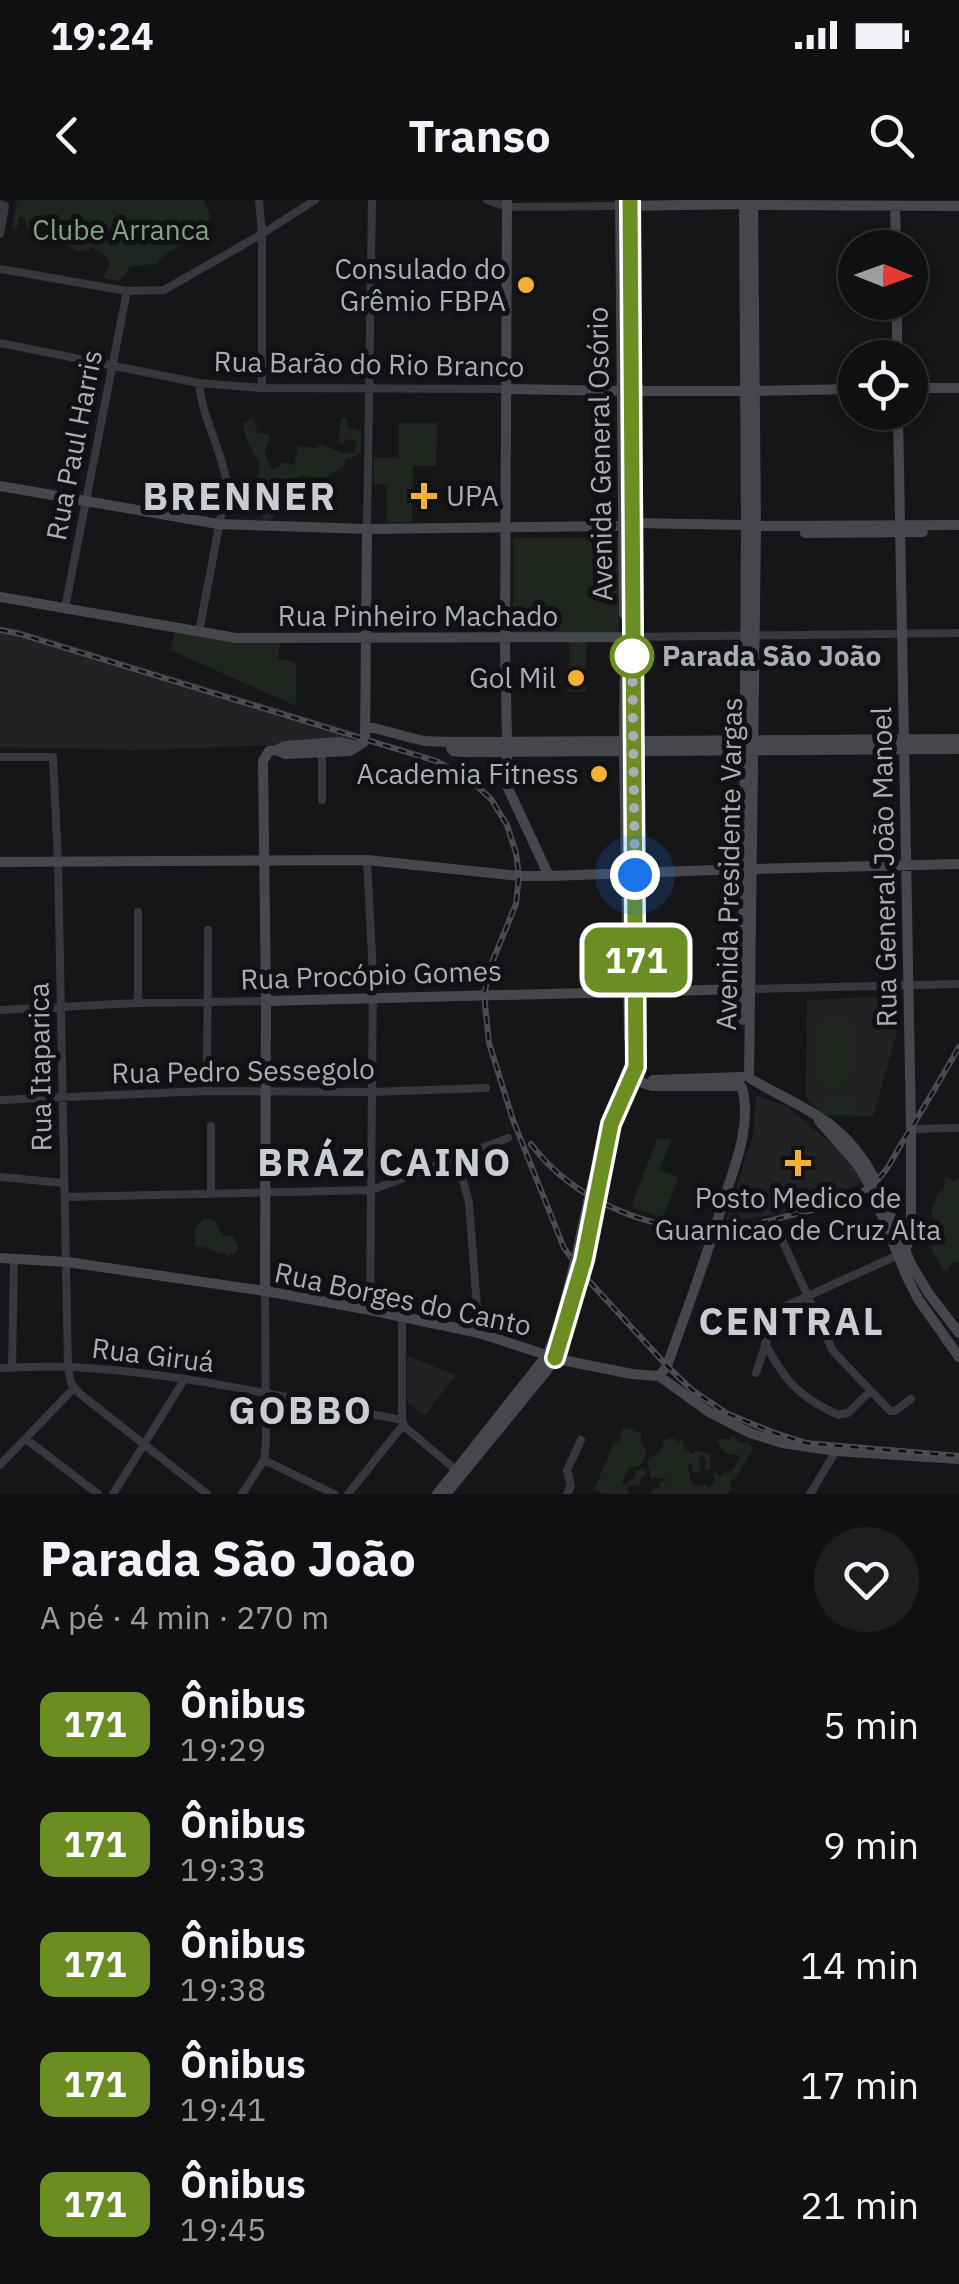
<!DOCTYPE html>
<html lang="pt">
<head>
<meta charset="utf-8">
<style>
	:root { --surface:#101012; --page:#1e1e20; --text:#f1f3f6; --muted:#9c9d9f; --line:#303032 }
	body { margin:0; font-family:"IBM Plex Sans",sans-serif; background:var(--page); color:var(--text); height:100vh; display:flex; flex-direction:column; font-size:38px; white-space:nowrap }
	* { box-sizing:border-box; margin:0 }
	p { font-size:32px; color:var(--muted) }
	.icon { flex:none; width:55px; height:55px; fill:none; stroke:currentColor; stroke-width:2; stroke-linecap:round; stroke-linejoin:round }
	.map { position:relative; height:1294px; overflow:hidden }
	.details { display:flex; flex-direction:column; background:var(--surface); flex:1 }
	.details>* { flex:none }
	.badge { padding:0 20px; border-radius:15px; font-size:35px; line-height:65px }
	.needle { width:65px; rotate:91deg }
	.fabs { position:absolute; left:838px; top:30px; display:grid; gap:20px }
	.fabs a { display:grid; place-items:center; width:90px; height:90px; border-radius:50%; background:var(--surface); box-shadow:0 5px 15px #0003,0 0 0 2px var(--line); font-size:50px }
	.you { position:absolute; width:50px; height:50px; margin:-25px; border:8px solid #fff; border-radius:50%; background:#1a73e8; box-shadow:0 0 0 15px #1a73e833 }
	.map>.badge { position:absolute; translate:-50% -50%; box-shadow:0 0 0 5px #fff }
	.round { display:grid; place-items:center; flex:none; width:105px; height:105px; border-radius:52px; background:var(--page) }
	.summary { display:flex; align-items:center; justify-content:space-between; height:170px; padding:0 40px }
	h1 { font-size:48px; font-weight:700; line-height:75px }
	ul { padding:0; list-style:none }
	li { display:flex; align-items:center; gap:30px; height:120px; padding:0 40px }
	li div { flex:1 }
	li b { display:block; font-size:38px }
	li em { font-style:normal }
	li .badge { min-width:110px; font-weight:700; text-align:center }
	.status { display:flex; justify-content:space-between; align-items:center; height:70px; padding:0 50px; background:var(--surface); direction:ltr }
	.status svg { height:28px; fill:currentColor }
	header { display:flex; justify-content:space-between; align-items:center; height:130px; padding:0 40px; background:var(--surface); font-size:45px; font-weight:700 }
	.map>svg:first-child { display:block }
	.built { fill:#222225 }
	.green { fill:#1e261f }
	.lines { fill:none; stroke-linecap:round; stroke-linejoin:round }
	.street { stroke:#37383d; stroke-width:8 }
	.secondary { stroke:#45474d; stroke-width:10 }
	.rail-casing { stroke:#4a4c52; stroke-width:6 }
	.rail { stroke:#111113; stroke-width:2.5; stroke-dasharray:8; stroke-linecap:butt }
	.secondary-bridge { stroke:#45474d; stroke-width:10 }
	.line-casing { stroke:#fff; stroke-width:22 }
	.line { stroke:#6b8e23; stroke-width:15 }
	.walk { stroke:#a8adb8; stroke-width:10; stroke-dasharray:0 18 }
	.poi-dot { fill:#f2b134; stroke:#111113; stroke-width:4 }
	.stop-dot { fill:#fff; stroke:#6b8e23; stroke-width:5 }
	.labels { text-anchor:middle; stroke-width:10; stroke-linejoin:round; paint-order:stroke }
	.park-label { font-size:28px; fill:#7fa381; stroke:#111113 }
	.poi-label { font-size:28px; fill:#a8adb8; stroke:#111113; text-anchor:end }
	.street-label { font-size:28px; fill:#a8adb8; stroke:#111113 }
	.stop-label { font-size:28px; font-weight:bold; fill:#a8adb8; stroke:#111113; text-anchor:start }
	.district-label { font-size:38px; font-weight:bold; letter-spacing:2.5px; fill:#c9ccd4; stroke:#111113 }
</style>
</head>
<body>
<div class="status"><b>19:24</b><svg viewBox="0 0 49 12"><path d="M0 12V9h3v3zM5 12V6h3v6zM10 12V3h3v9zM15 12V0h3v12zM26 1h20v11H26zM47 4h2v5h-2z"/></svg></div>
<header><svg class="icon" aria-label="back" viewBox="0 0 24 24"><path d="M15 5l-7 7 7 7"/></svg>Transo<svg class="icon" aria-label="search" viewBox="0 0 24 24"><circle cx="10" cy="10" r="6"/><path d="M15 15l6 6"/></svg></header>
<div class="map">
<svg width="959" height="1294" viewBox="0 0 959 1294">
	<rect width="100%" height="100%" fill="#161618"/>
	<path class="built" d="M0,426l21,4 335,102 -7,13h-83l-121,5 -145,-3z
		M878,797l18,14v25l-23,80 -51,-1 -16,-17 1,-98z
		M756,895l32,12 60,51 15,24 -59,27 -79,14 28,-88z
		M407,1156l49,19 -31,40 -18,-13z"/>
	<path class="green" d="M17,0h186l7,12 -2,19 -42,22 -10,11 -25,2 -12,15 -16,-3 7,-13 -3,-8 -16,-11 -1,4 -13,1 -16,-10 -5,3 -5,-4 -6,-18 -7,2 -9,-6v6l3,5 -5,-2 -3,-10h-5l-2,11 -5,2z
		M341,218h6v9l14,4v21l-11,7h-5v7l-21,12 -21,-2 -27,11 -2,31 -10,4c-7,-16 -9,-42 -4,-58 -7,-12 -17,-28 -17,-41l10,-4 5,14 10,1 2,5c-9,11 -3,20 2,31l6,-2 4,-6 12,3 4,-19 18,2 5,-4 22,9 12,-1 1,-11 -8,-2 -6,5 -3,-3z
		M399,223h38l-1,43h-23l-1,56h-26l1,-37 -14,-1 1,-26h25z
		M513,338h106v97h-106z
		M175,431l105,11 -2,18 12,1 6,4v41l-126,-56z
		M570,442h16v50h-19z
		M829,817l19,2 6,9v45l-5,9 -7,4h-17l-11,-6 -2,-6v-46l7,-9z
		M823,894l36,1 -1,20 -35,-1z
		M657,939h15l-13,31 20,7 -16,41 -32,-11z
		M945,977l10,4 4,-3v84h-6l-6,9 -5,-2c-5,-12 -14,-21 -14,-35l7,-2v-12l-4,-5 2,-11 4,-3 -1,-5 8,-7z
		M205,1018l10,4 8,13 10,1 5,10 -1,6 -10,4 -2,-3h-8l-9,-5 -13,-2v-18z
		M626,1228l15,5v10l6,9 -7,14 -11,2 -7,15 3,2c5,-4 11,-7 11,-14l8,-3 2,8h-4l-3,10h-11l1,8h-25l-10,-4 19,-45 8,-6 -1,-5 3,-5z
		M731,1235l9,7 9,1 4,7 -19,30 -4,1 1,9 -4,4h-77l4,-6 6,1 -1,-6 7,-2 -1,-3h-15v-7l-3,-10 17,-14 -2,-5 6,-4 8,1 2,3 4,-2c1,6 6,14 13,14v-4l15,4v15h-6l2,-7 -4,-7 -3,1 1,14 -7,3 -2,-11 -3,4 3,16 8,5 6,-3 4,5 6,-8 -2,-7 1,-2 7,5 2,-4 9,-2 8,-14 -4,-3h-9l-10,-11 3,-5 10,2z"/>
	<g class="lines">
		<path class="street" d="M259,0l3,34v154
			M487,0l20,7 113,-1
			M0,4l5,2 -5,28
			M0,69l127,22 37,-1 98,-56 53,-34
			M0,143l199,40 63,5 244,1
			M367,329l5,-329
			M65,408l62,-317
			M199,432l28,-148c-5,-34 -25,-66 -28,-101
			M629,437l330,-4
			M322,554v46
			M0,557h53l5,104 10,506 3,16 8,10 128,101
			M367,660l6,114 -3,336
			M138,712v91
			M751,789l208,-5
			M0,810l138,-7 128,-2
			M207,891l1,-161
			M0,900l207,-9 164,1 115,-4
			M911,929l48,-1
			M457,958l12,45 10,130
			M0,977l64,6
			M211,993v-67
			M65,997l307,-7 136,-52
			M782,1040l51,111 57,60h5l16,-12
			M402,1117v103
			M765,1143c20,38 33,53 73,72l10,-2 22,-22
			M0,1168c23,-1 46,-2 69,-1 112,5 223,32 333,53l3,7 51,43
			M12,1168l2,-108
			M756,1173l21,-63 121,-55
			M26,1239l72,55
			M264,1260l70,34
			M0,1265l74,-77
			M113,1294l71,-114
			M242,1294l22,-34 2,-18 -1,-151
			M348,1294l55,-69
			M567,1294l4,-8 -4,-16 14,-30
			M810,1294l26,-43"/>
		<path class="secondary" d="M507,0l-2,446 2,94 -5,5 5,6v35l42,90
			M620,0l4,414
			M624,6l121,-2 4,4 4,-3 206,1
			M895,7l1,41
			M897,102v56
			M910,188h49
			M506,189l116,2 4,-4 5,4h114l3,-4 5,4 102,-2
			M0,286l218,38 149,5 251,-3 13,-3 115,2 4,-2 11,3 198,-1
			M805,333l118,-1
			M0,397l236,41 389,-1
			M625,436l-1,114 5,289
			M366,526l58,15 28,1 507,-3
			M452,542l-1,6 2,3 11,1 495,-3
			M277,550l8,4 65,-3 15,-10 2,-212
			M0,662l367,-2 152,16h30l194,-7 5,-4 5,4 206,-5
			M266,801l477,-12 5,-3
			M743,820l3,-495 -2,-325
			M749,877l7,-549 -3,-328
			M629,878l23,8h89
			M751,879c51,30 92,40 122,97
			M653,880l89,-3
			M819,921l38,43 9,15
			M604,929l25,-63
			M600,981l11,-56 25,-58 -7,-867
			M879,989l32,75 18,30 30,39
			M873,993l33,82 12,24 41,58
			M577,1053l11,-51
			M898,1055l7,-5 6,-13v-108l-13,-717
			M0,1058l67,4 198,29 105,19 109,23 83,27 70,14 27,2 50,36 41,21 32,10 54,8 123,8
			M584,1060l11,-54
			M265,1091l1,-290 -3,-240 6,-10 8,-1 8,-4 54,-4 19,4
			M659,1176l8,-10c19,-54 40,-109 56,-164 12,-37 29,-76 19,-115
			M437,1294l110,-139 11,-26
			M446,1294l102,-125 7,-11 10,-27"/>
		<g class="rail-casing">
			<path id="rail" d="M0,430l20,4 416,127 32,17 23,21 16,26 9,28 3,23 -3,28 -23,56 -9,34 5,49 24,77 51,128 25,33 78,85 25,24 34,23 46,19 34,11 153,13
				M531,944c43,58 126,91 197,85 23,-2 46,-10 68,-15 29,-7 62,-13 83,-36 9,-8 15,-22 21,-32 21,-33 40,-66 59,-99"/>
		</g>
		<use href="#rail" class="rail"/>
		<path class="secondary-bridge" d="M873,976l6,13
			M866,979l7,14
			M588,1002l5,-21
			M595,1006l5,-25
			M566,1125l18,-65
			M558,1129l19,-76"/>
	</g>
	<g class="lines">
		<g class="line-casing">
			<path id="line" d="M555,1158l29,-98 27,-136 25,-57 -6,-867"/>
		</g>
		<use href="#line" class="line"/>
		<path class="walk" d="M632,456v-14l3,233"/>
	</g>
	<g class="poi-dot">
		<circle cx="526" cy="85" r="10"/>
		<path d="M419 281h10v10h10v10h-10v10h-10v-10h-10v-10h10z"/>
		<circle cx="576" cy="478" r="10"/>
		<circle cx="599" cy="574" r="10"/>
		<path d="M793 948h10v10h10v10h-10v10h-10v-10h-10v-10h10z"/>
	</g>
	<circle class="stop-dot" cx="632" cy="456" r="20"/>
	<g class="labels">
		<g class="park-label">
			<text x="121" y="40">Clube Arranca</text>
		</g>
		<g class="poi-label">
			<text x="506" y="79">Consulado do<tspan x="506" dy="32">Grêmio FBPA</tspan></text>
			<text x="446" y="306" text-anchor="start">UPA</text>
			<text x="556" y="488">Gol Mil</text>
			<text x="579" y="584">Academia Fitness</text>
			<text x="798" y="1008" text-anchor="middle">Posto Medico de<tspan x="798" dy="32">Guarnicao de Cruz Alta</tspan></text>
		</g>
		<g class="street-label">
			<text transform="translate(369 164) rotate(1)" y="10">Rua Barão do Rio Branco</text>
			<text transform="translate(74 245) rotate(-79)" y="10">Rua Paul Harris</text>
			<text transform="translate(600 254) rotate(-91)" y="10">Avenida General Osório</text>
			<text x="418" y="426">Rua Pinheiro Machado</text>
			<text transform="translate(729 664) rotate(-89)" y="10">Avenida Presidente Vargas</text>
			<text transform="translate(884 667) rotate(-91)" y="10">Rua General João Manoel</text>
			<text transform="translate(371 775) rotate(-2)" y="10">Rua Procópio Gomes</text>
			<text transform="translate(40 867) rotate(-91)" y="10">Rua Itaparica</text>
			<text transform="translate(243 871) rotate(-1)" y="10">Rua Pedro Sessegolo</text>
			<text transform="translate(403 1099) rotate(12)" y="10">Rua Borges do Canto</text>
			<text transform="translate(153 1155) rotate(7)" y="10">Rua Giruá</text>
		</g>
		<g class="stop-label">
			<text x="662" y="466">Parada São João</text>
		</g>
		<g class="district-label">
			<text x="240" y="310">BRENNER</text>
			<text x="385" y="976">BRÁZ CAINO</text>
			<text x="792" y="1135">CENTRAL</text>
			<text x="301" y="1224">GOBBO</text>
		</g>
	</g>
</svg>
<div class="fabs">
<a><svg class="needle" viewBox="-14 -14 28 28"><path d="M0-13l5 13h-10z" fill="#e53935"/><path d="M0 13l5-13h-10z" fill="#9c9d9f"/></svg></a>
<a><svg class="icon" aria-label="locate" viewBox="0 0 24 24"><circle cx="12" cy="12" r="6"/><path d="M12 2v4M12 18v4M2 12h4M18 12h4"/></svg></a>
</div>
<div class="you" style="left:635px;top:675px"></div>
<b class="badge" style="left:636px;top:760px;background:#6b8e23;color:#fff">171</b>
</div>
<section class="details">
<div class="summary"><div><h1>Parada São João</h1><p>A pé · 4 min · 270 m</p></div><a class="round"><svg class="icon" aria-label="heart" viewBox="0 0 24 24"><path d="M12 20l-8-8c-3-5 5-10 8-4 3-6 11-1 8 4z"/></svg></a></div>
<ul>
<li><span class="badge" style="background:#6b8e23;color:#fff">171</span><div><b>Ônibus</b><p>19:29</p></div><em>5 min</em></li>
<li><span class="badge" style="background:#6b8e23;color:#fff">171</span><div><b>Ônibus</b><p>19:33</p></div><em>9 min</em></li>
<li><span class="badge" style="background:#6b8e23;color:#fff">171</span><div><b>Ônibus</b><p>19:38</p></div><em>14 min</em></li>
<li><span class="badge" style="background:#6b8e23;color:#fff">171</span><div><b>Ônibus</b><p>19:41</p></div><em>17 min</em></li>
<li><span class="badge" style="background:#6b8e23;color:#fff">171</span><div><b>Ônibus</b><p>19:45</p></div><em>21 min</em></li>
</ul>
</section>
</body>
</html>
